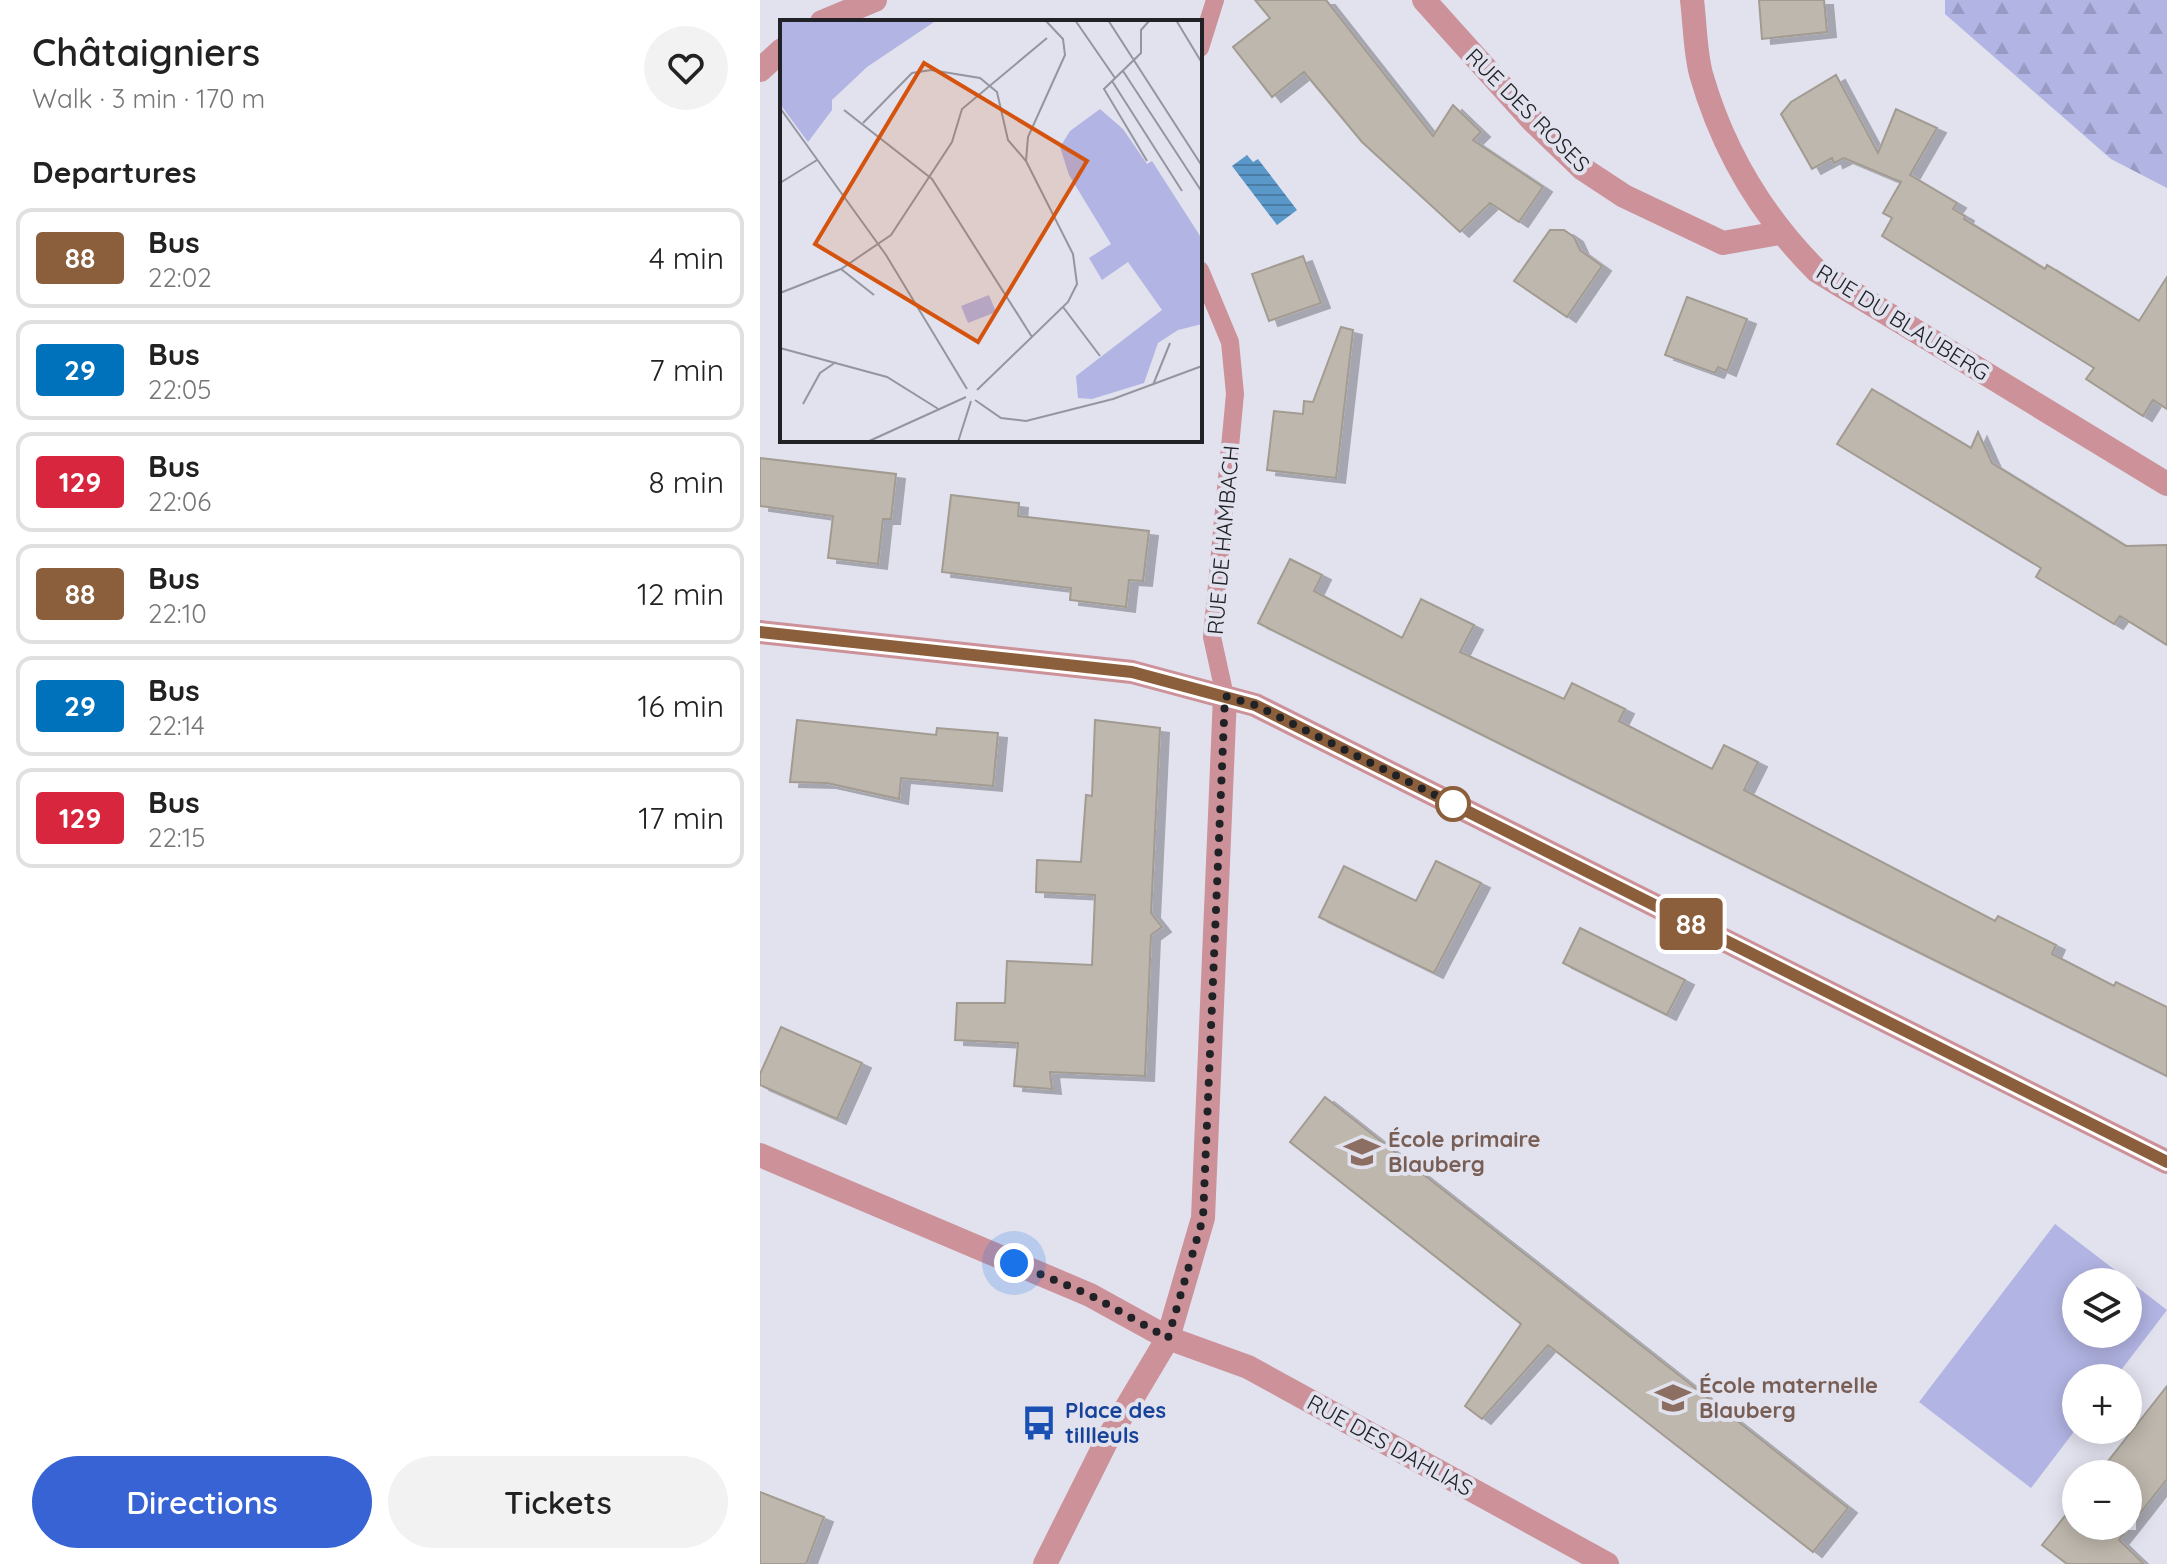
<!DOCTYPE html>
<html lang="en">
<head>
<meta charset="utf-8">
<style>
	:root { --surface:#fff; --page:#f2f2f2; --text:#222; --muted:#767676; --line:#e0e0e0; --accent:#3763d4 }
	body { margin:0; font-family:Quicksand,sans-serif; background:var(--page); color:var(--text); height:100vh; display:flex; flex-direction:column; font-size:30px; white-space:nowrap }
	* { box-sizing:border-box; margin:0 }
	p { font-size:26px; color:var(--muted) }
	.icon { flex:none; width:44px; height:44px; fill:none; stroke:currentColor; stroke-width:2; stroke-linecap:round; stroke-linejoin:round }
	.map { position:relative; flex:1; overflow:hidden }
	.details { display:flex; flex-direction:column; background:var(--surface); width:760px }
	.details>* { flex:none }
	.badge { padding:0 16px; border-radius:6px; font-size:28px; line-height:52px }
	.buttons { position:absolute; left:1302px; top:1268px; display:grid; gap:16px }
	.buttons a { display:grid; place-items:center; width:80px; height:80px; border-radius:50%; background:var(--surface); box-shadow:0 4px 20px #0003; font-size:40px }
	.you { position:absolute; width:40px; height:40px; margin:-20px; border:6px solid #fff; border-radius:50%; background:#1a73e8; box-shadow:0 0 0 12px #1a73e833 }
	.map>.badge { position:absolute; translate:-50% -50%; box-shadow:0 0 0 4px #fff }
	h2 { padding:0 32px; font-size:30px; line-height:72px }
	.round { display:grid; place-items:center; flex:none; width:84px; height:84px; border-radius:42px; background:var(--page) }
	.overview { display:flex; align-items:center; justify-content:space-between; height:136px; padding:0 32px }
	h1 { font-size:38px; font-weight:600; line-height:60px }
	.cta { display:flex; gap:16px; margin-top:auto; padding:16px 32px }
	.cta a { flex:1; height:92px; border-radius:48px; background:var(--accent); color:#fff; font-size:32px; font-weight:600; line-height:92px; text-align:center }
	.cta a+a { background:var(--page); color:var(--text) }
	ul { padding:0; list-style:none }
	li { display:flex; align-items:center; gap:24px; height:100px; margin:0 16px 12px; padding:0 16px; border:4px solid var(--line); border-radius:16px }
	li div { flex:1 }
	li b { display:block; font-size:30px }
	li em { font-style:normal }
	li .badge { min-width:88px; font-weight:700; text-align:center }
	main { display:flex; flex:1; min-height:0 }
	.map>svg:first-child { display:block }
	.green { fill:#b2b4e3; fill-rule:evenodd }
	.forest { fill:url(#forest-firs) }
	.water { fill:url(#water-rules) }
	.building { fill:#beb7ad; stroke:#a29b92; stroke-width:2; filter:url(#shadow) }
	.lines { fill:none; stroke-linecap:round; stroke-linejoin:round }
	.lane { stroke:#cc9199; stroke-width:18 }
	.street { stroke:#cc9199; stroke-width:24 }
	.line-casing { stroke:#fff; stroke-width:18 }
	.line { stroke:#8b5e3c; stroke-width:12 }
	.walk { stroke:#212226; stroke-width:8; stroke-dasharray:0 14.4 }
	.stop-dot { fill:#fff; stroke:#8b5e3c; stroke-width:4 }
	.labels { text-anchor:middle; stroke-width:8; stroke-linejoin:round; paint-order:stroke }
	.street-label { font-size:22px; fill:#212226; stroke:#e1e2ee }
	.education-label { font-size:22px; font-weight:bold; fill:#785e54; stroke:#e1e2ee; text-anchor:start }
	.transit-label { font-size:22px; font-weight:bold; fill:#164399; stroke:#e1e2ee; text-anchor:start }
	.inset-road { fill:none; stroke:#94959e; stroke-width:2 }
	.view { fill:#d4540f; fill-opacity:0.15; stroke:#d4540f; stroke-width:4 }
	.inset-edge { fill:none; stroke:#212226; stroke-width:4 }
</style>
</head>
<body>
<main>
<section class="details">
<div class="overview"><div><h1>Châtaigniers</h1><p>Walk · 3 min · 170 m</p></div><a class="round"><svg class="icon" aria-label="heart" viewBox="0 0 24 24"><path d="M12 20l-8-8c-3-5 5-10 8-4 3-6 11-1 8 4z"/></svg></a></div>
<h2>Departures</h2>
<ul>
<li><span class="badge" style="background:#8b5e3c;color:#fff">88</span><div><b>Bus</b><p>22:02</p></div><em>4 min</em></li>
<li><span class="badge" style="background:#0072bc;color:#fff">29</span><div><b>Bus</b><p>22:05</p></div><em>7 min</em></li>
<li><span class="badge" style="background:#d7263d;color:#fff">129</span><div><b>Bus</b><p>22:06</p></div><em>8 min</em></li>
<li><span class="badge" style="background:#8b5e3c;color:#fff">88</span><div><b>Bus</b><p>22:10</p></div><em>12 min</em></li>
<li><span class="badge" style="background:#0072bc;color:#fff">29</span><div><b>Bus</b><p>22:14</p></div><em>16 min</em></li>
<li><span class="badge" style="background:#d7263d;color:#fff">129</span><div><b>Bus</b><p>22:15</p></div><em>17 min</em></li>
</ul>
<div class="cta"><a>Directions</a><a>Tickets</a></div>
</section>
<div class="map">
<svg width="1407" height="1564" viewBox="0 0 1407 1564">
	<defs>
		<pattern id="forest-firs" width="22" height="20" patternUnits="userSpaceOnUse" patternTransform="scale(2)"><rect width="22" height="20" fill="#b2b4e3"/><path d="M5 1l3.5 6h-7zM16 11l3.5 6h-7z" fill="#999ac3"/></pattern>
		<pattern id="water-rules" width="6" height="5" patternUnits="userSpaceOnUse" patternTransform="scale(2)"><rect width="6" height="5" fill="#5b98ca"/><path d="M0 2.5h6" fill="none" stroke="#4b7ca4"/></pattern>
		<filter id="shadow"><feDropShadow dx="9" dy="5" stdDeviation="0" flood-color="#0004"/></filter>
	</defs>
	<rect width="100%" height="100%" fill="#e1e2ee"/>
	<path class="green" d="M1295,1224l112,86 -52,68h-39v51l-45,59 -112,-86zM1316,1282h52v52h-52z"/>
	<path class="forest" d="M1185,0h222v188l-56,-29 -166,-145z"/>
	<path class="water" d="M487,155l6,7 5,-3 39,51 -20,15 -45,-59z"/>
	<path class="building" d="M495,0h71l107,136 20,-31 28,27 -8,8 70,47 -24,35 -29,-19 -30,29 -98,-90 -58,-70 -32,25 -39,-50 37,-29z
		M999,0h65l3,32 -65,7z
		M1076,75l42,78 18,-44 41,19 -27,47 47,28 -4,6 12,7 -1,3 81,50 2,-4 92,56 28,-44v132l-14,-9 -10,16 -57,-37 8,-11 -212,-132 10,-18 -9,-5 18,-31 -57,-24 -10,5 -2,-5 -20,11 -31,-55 10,-12z
		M790,230h14l10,7 6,13 22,16 -35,51 -53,-36z
		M543,256l18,47 -52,18 -17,-47z
		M927,297l60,22 -20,52 -9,-4 -3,6 -50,-18z
		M581,327l12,3 -17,148 -69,-8 7,-59 29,3 1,-13 9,1z
		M1112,389l99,59 7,-16 14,31 134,83 41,-1v100l-47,-29 -6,8 -78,-47 5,-9 -204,-124z
		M0,458l136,16 -5,45h-8l-5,45 -50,-6 5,-42 -73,-10z
		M191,495l68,8 -1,13 131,15 -6,50 -14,-1 -3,27 -56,-7 1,-12 -129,-16z
		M530,559l32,16 -8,16 88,47 19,-39 53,26 -14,27 104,47 8,-16 53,26 -6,12 93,48 12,-24 34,17 -14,28 251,131 3,-5 58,29 -4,9 62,32 2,-4 51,25v69l-909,-453z
		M37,720l139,15 1,-7 61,5 -5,53 -92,-8 -2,21 -72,-16 -37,-1z
		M335,720l65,8 -9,185 11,14 -11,8 -6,141 -95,-4 2,17 -38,-3 4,-43 -63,-3 2,-37h48l2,-42 85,4 3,-70 -59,-3 1,-32 44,2 5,-67 6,1z
		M676,861l45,22 -47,90 -115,-56 25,-51 72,35z
		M820,928l105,52 -18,35 -104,-52z
		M21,1027l81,36 -25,56 -77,-34v-11z
		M565,1097l523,411 -35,44 -265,-207 -66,74 -17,-13 56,-82 -231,-182z
		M1407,1386v93l-48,61 25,24h-77l-25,-19 34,-43v24h52v-52h-30z
		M0,1492l64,25 -18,47h-46z"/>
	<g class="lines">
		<path class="lane" d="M440,48l15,-48
			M440,270l30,72 5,52 -23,243 13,59"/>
		<path class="street" d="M664,0l108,120 51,49 41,27 99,47 56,-10
			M932,0c3,24 3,51 9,74 22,77 60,141 116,197l350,213
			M62,22l53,-22
			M0,70l22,-20
			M0,632l372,40 123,33 912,457
			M0,1155l330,140 78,43 80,29 359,197
			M285,1564l61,-122 62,-104 35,-120 22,-522"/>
	</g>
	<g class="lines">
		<g class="line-casing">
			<path id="line" d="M0,632l372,40 123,33 912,457"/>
		</g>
		<use href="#line" class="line"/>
		<path class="walk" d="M254,1263l76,32 78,43 35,-120 22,-522 30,9 198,99"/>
	</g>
	<defs>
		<g id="school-bare" transform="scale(2.76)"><path d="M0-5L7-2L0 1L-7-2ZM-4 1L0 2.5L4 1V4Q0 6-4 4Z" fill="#8d6e63" stroke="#e1e2ee" stroke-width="2.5" paint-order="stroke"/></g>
		<g id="bus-bare" transform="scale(2.76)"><path d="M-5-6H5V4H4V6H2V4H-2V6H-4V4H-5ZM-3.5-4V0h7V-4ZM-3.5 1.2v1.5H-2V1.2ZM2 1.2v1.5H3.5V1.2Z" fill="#1a4fb4" stroke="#e1e2ee" stroke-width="2.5" paint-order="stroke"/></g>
	</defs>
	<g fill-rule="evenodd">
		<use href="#school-bare" x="602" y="1152"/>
		<use href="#school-bare" x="913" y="1398"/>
		<use href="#bus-bare" x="279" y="1423"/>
	</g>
	<circle class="stop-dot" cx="693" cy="804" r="16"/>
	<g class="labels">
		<g class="street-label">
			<text transform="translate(768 110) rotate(45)" y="8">RUE DES ROSES</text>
			<text transform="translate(1143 322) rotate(32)" y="8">RUE DU BLAUBERG</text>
			<text transform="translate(463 540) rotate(-85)" y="8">RUE DE HAMBACH</text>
			<text transform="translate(630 1445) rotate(29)" y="8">RUE DES DAHLIAS</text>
		</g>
		<g class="education-label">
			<text x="628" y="1147">École primaire<tspan x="628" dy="25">Blauberg</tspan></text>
			<text x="939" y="1393">École maternelle<tspan x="939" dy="25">Blauberg</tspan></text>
		</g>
		<g class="transit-label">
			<text x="305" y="1418">Place des<tspan x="305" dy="25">tillleuls</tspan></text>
		</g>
	</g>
	<g transform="translate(20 20)">
		<rect width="422" height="422" fill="#e1e2ee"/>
		<path d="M0,0h153l1,2 -67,45 -35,33v10l-24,32 -28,-38zM209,275l7,17 -28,11 -7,-17z" fill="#b2b4e3"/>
		<path d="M320,89l23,20 24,35 5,-3 50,78v85l-24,6 -20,13 -14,40 -52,16 -14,-1 -2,-22 86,-66 -34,-48 -26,18 -13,-22 22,-14 -42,-69 -9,-28 10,-16z" fill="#b2b4e3"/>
		<path class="inset-road" d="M295,0l40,58M328,0l94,146M396,0l26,43M343,51l79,121M332,61l70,110M0,88l106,147 81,134M64,90l88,69 100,158M83,103l49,-50 19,-3 49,8 17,14 11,48 18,21M367,141l-43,-72 37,-36v-23l9,-10M0,163l37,-23M61,249l33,26M0,273l61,-24 50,-34 61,-93 10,-33 85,-71M283,287l37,49M0,328l107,29 53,33M373,365l17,-42M197,370l91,-88 9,-18 -4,-30 -47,-93 2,-24 37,-82 -2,-16 -18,-19M195,380l26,18 25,3 87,-22 89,-33M23,384l17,-31 16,-11M87,422l99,-45M178,422l13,-41"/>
		<path class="view" d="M144,43l163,98 -109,181 -163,-98z"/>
		<rect width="422" height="422" class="inset-edge"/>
	</g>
</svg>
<div class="buttons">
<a><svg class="icon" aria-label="layers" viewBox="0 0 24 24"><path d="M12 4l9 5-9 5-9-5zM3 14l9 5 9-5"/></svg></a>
<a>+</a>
<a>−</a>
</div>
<div class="you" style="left:254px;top:1263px"></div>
<b class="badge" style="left:931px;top:924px;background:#8b5e3c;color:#fff">88</b>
</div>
</main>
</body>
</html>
